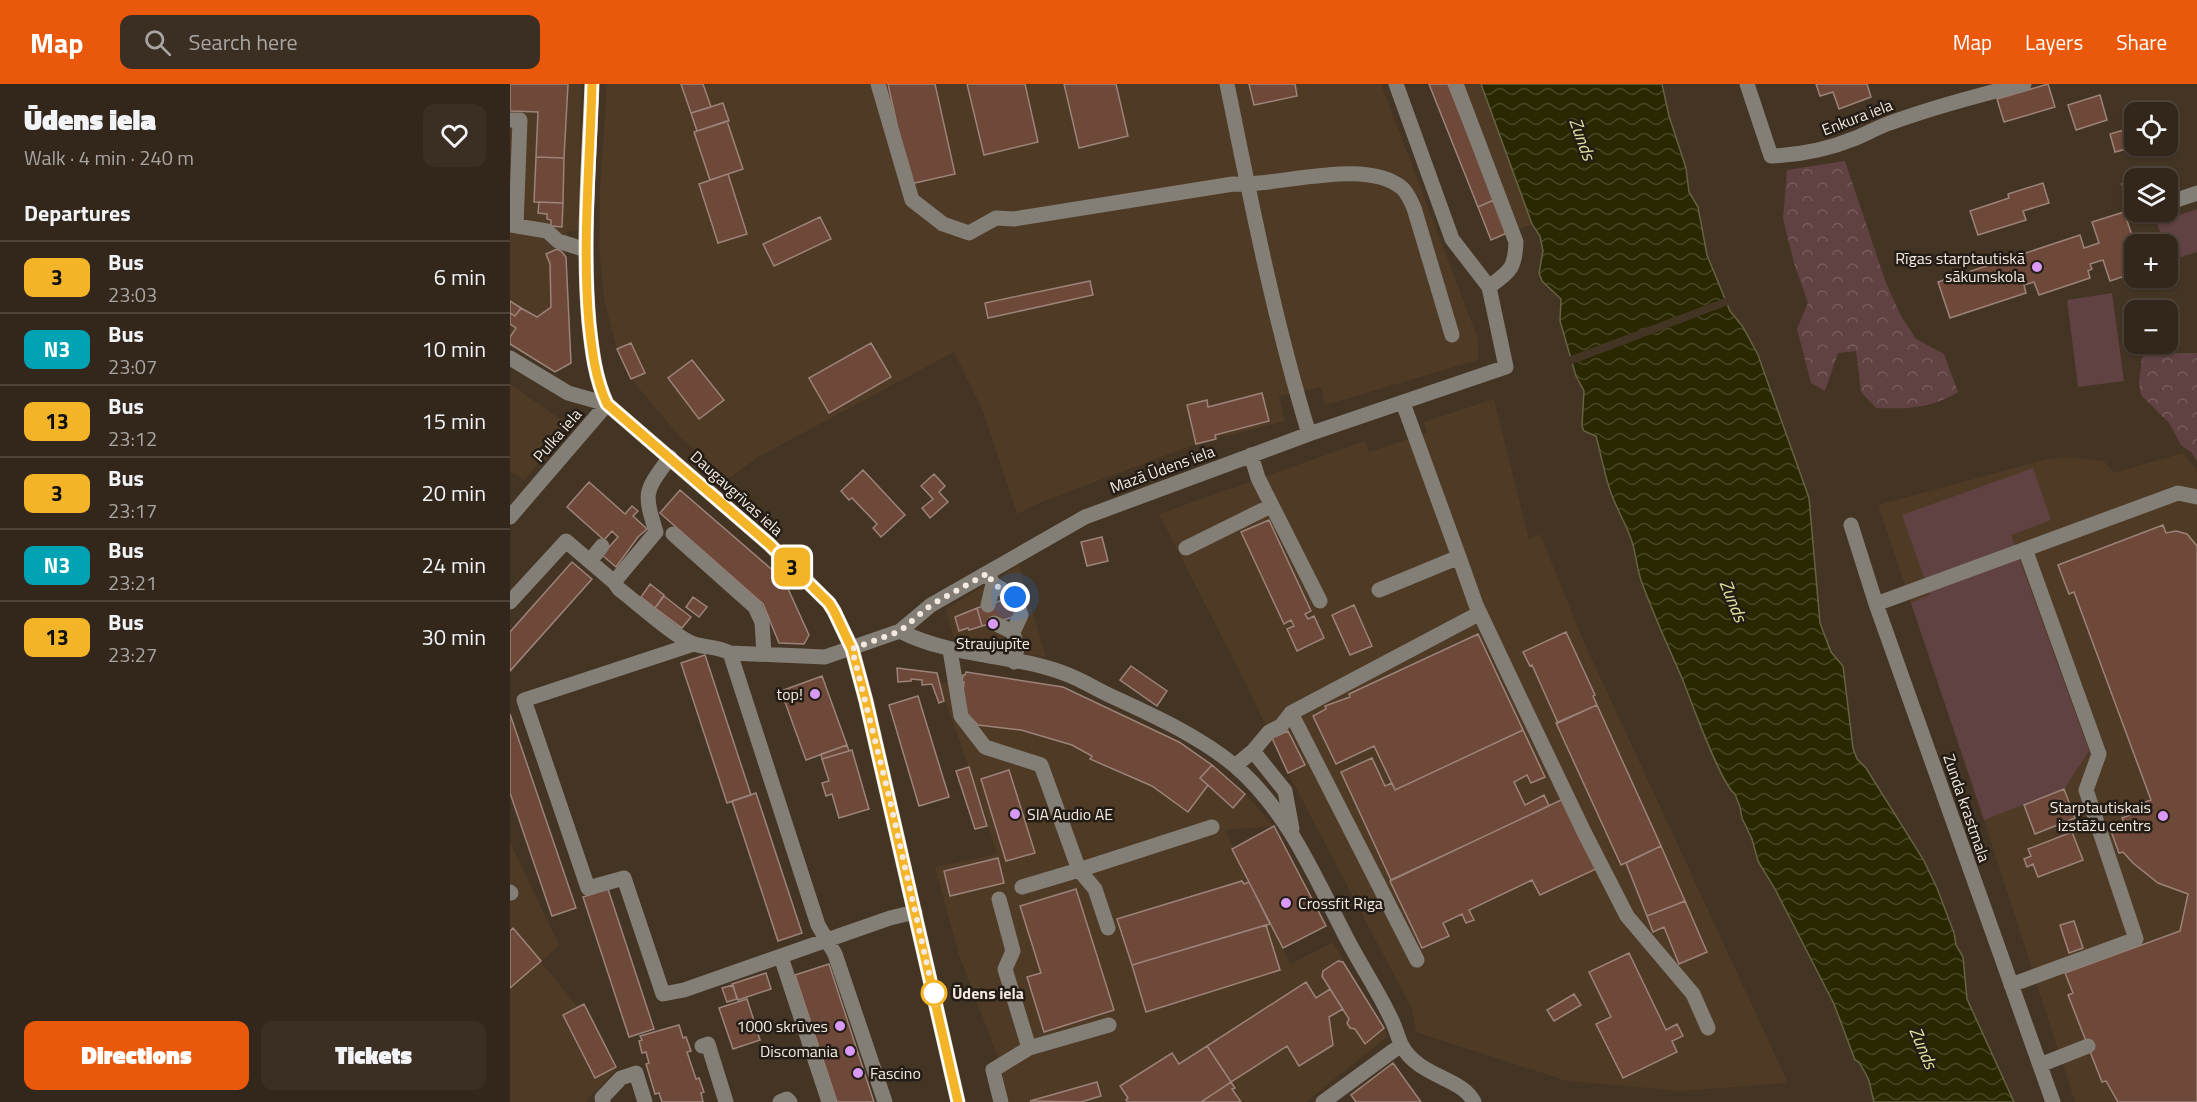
<!DOCTYPE html>
<html lang="en">
<head>
<meta charset="utf-8">
<style>
	:root { --surface:#33271b; --page:#3b2f24; --text:#f1f3f6; --muted:#a9a5a3; --line:#4e443a; --accent:#ea580c }
	body { margin:0; font-family:"Titillium Web",sans-serif; background:var(--page); color:var(--text); height:100vh; display:flex; flex-direction:column; font-size:22px; white-space:nowrap }
	* { box-sizing:border-box; margin:0 }
	p { font-size:20px; color:var(--muted) }
	.icon { flex:none; width:33px; height:33px; fill:none; stroke:currentColor; stroke-width:2; stroke-linecap:round; stroke-linejoin:round }
	.map { position:relative; flex:1; overflow:hidden }
	.panel { display:flex; flex-direction:column; background:var(--surface); width:510px }
	.panel>* { flex:none }
	.badge { padding:0 12px; border-radius:9px; font-size:21px; line-height:39px }
	.fabs { position:absolute; left:1614px; top:18px; display:grid; gap:12px }
	.fabs a { display:grid; place-items:center; width:54px; height:54px; border-radius:12px; background:var(--surface); box-shadow:0 2px 4px #0004,0 0 0 2px var(--line); font-size:30px }
	.you { position:absolute; width:30px; height:30px; margin:-15px; border:4px solid #fff; border-radius:50%; background:#1a73e8; box-shadow:0 0 0 9px #1a73e833 }
	.map>.badge { position:absolute; translate:-50% -50%; box-shadow:0 0 0 3px #fff }
	h2 { padding:0 24px; font-size:22px; line-height:54px }
	.round { display:grid; place-items:center; flex:none; width:63px; height:63px; border-radius:12px; background:var(--page) }
	.summary { display:flex; align-items:center; justify-content:space-between; height:102px; padding:0 24px }
	h1 { font-size:28px; font-weight:800; line-height:45px }
	.button { display:flex; gap:12px; margin-top:auto; padding:12px 24px }
	.button a { flex:1; height:69px; border-radius:12px; background:var(--accent); color:#fff; font-size:24px; font-weight:800; line-height:69px; text-align:center }
	.button a+a { background:var(--page); color:var(--text) }
	ul { padding:0; list-style:none }
	li { display:flex; align-items:center; gap:18px; height:72px; padding:0 24px; border-top:2px solid var(--line) }
	li div { flex:1 }
	li b { display:block; font-size:22px }
	li em { font-style:normal }
	li .badge { min-width:66px; font-weight:700; text-align:center }
	header { display:flex; align-items:center; gap:36px; box-sizing:border-box; height:84px; padding:0 30px; background:var(--accent); color:#fff }
	header strong { font-size:28px }
	nav { display:flex; gap:33px; margin-inline-start:auto; font-size:21px }
	.search { width:420px; height:54px; background:var(--page); display:flex; align-items:center; gap:15px; box-sizing:border-box; padding:0 21px; border-radius:12px; color:var(--muted); font-size:22px }
	main { display:flex; flex:1; min-height:0 }
	.map>svg:first-child { display:block }
	.built { fill:#4f3a25 }
	.green { fill:#5f4241 }
	.forest { fill:url(#forest-crowns) }
	.water { fill:url(#water-waves); stroke:#666243; stroke-width:1.5 }
	.pier { fill:#443424 }
	.building { fill:#6e4839; stroke:#9c8379; stroke-width:1.5 }
	.lines { fill:none; stroke-linecap:round; stroke-linejoin:round }
	.minor { stroke:#847f76; stroke-width:15 }
	.major { stroke:#d0c7b3; stroke-width:15 }
	.line-casing { stroke:#fff; stroke-width:14 }
	.line { stroke:#f4b427; stroke-width:9 }
	.walk { stroke:#f3e9df; stroke-width:6; stroke-dasharray:0 10.8 }
	.poi-dot { fill:#d99af7; stroke:#241d16; stroke-width:2 }
	.stop-dot { fill:#fff; stroke:#f4b427; stroke-width:3 }
	.labels { text-anchor:middle; stroke-width:5; stroke-linejoin:round; paint-order:stroke }
	.street-label { font-size:16px; fill:#f3e9df; stroke:#241d16 }
	.poi-label { font-size:16px; fill:#f3e9df; stroke:#241d16; text-anchor:end }
	.stop-label { font-size:16px; font-weight:bold; fill:#f3e9df; stroke:#241d16; text-anchor:start }
	.water-label { font-size:18px; font-style:italic; fill:#e0e19d; stroke:#241d16 }
</style>
</head>
<body>
<header>
<strong>Map</strong>
<div class="search"><svg class="icon" aria-label="search" viewBox="0 0 24 24"><circle cx="10" cy="10" r="6"/><path d="M15 15l6 6"/></svg>Search here</div>
<nav><a>Map</a><a>Layers</a><a>Share</a></nav>
</header>
<main>
<section class="panel">
<div class="summary"><div><h1>Ūdens iela</h1><p>Walk · 4 min · 240 m</p></div><a class="round"><svg class="icon" aria-label="heart" viewBox="0 0 24 24"><path d="M12 20l-8-8c-3-5 5-10 8-4 3-6 11-1 8 4z"/></svg></a></div>
<h2>Departures</h2>
<ul>
<li><span class="badge" style="background:#f4b427;color:#111">3</span><div><b>Bus</b><p>23:03</p></div><em>6 min</em></li>
<li><span class="badge" style="background:#00a3b4;color:#fff">N3</span><div><b>Bus</b><p>23:07</p></div><em>10 min</em></li>
<li><span class="badge" style="background:#f4b427;color:#111">13</span><div><b>Bus</b><p>23:12</p></div><em>15 min</em></li>
<li><span class="badge" style="background:#f4b427;color:#111">3</span><div><b>Bus</b><p>23:17</p></div><em>20 min</em></li>
<li><span class="badge" style="background:#00a3b4;color:#fff">N3</span><div><b>Bus</b><p>23:21</p></div><em>24 min</em></li>
<li><span class="badge" style="background:#f4b427;color:#111">13</span><div><b>Bus</b><p>23:27</p></div><em>30 min</em></li>
</ul>
<div class="button"><a>Directions</a><a>Tickets</a></div>
</section>
<div class="map">
<svg width="1687" height="1018" viewBox="0 0 1687 1018">
	<defs>
		<pattern id="forest-crowns" width="20" height="18" patternUnits="userSpaceOnUse" patternTransform="scale(1.5)"><rect width="20" height="18" fill="#5f4241"/><path d="M2 6a3 3 0 1 1 6 0M12 15a3 3 0 1 1 6 0" fill="none" stroke="#765d5c"/></pattern>
		<pattern id="water-waves" width="16" height="10" patternUnits="userSpaceOnUse" patternTransform="scale(1.5)"><rect width="16" height="10" fill="#292800"/><path d="M0 5q4-4 8 0t8 0" fill="none" stroke="#484725"/></pattern>
	</defs>
	<rect width="100%" height="100%" fill="#443424"/>
	<path class="built" d="M0,0h71l-3,146 -11,2 -1,6 5,125 -16,9 -45,-28z
		M97,0h774l97,255v21l-153,45 -4,-18 -42,9 6,25 -89,23 -152,57 -27,13 -35,-105 -28,-57 -194,104 -32,23 -47,-41 -50,-59 -14,-30 -13,-50 -5,-54 1,-57z
		M919,0h52l51,140 -41,16z
		M0,300l60,42 -46,54 -14,-9z
		M984,315l35,140 11,-5 43,106 205,443 -106,8 -115,-10 -151,-49 -4,-23 -124,-236 -41,-87 -88,-172 206,-73 4,11 58,-19 -3,-11z
		M1673,369l14,17v632h-122l-91,-282 -106,-315 169,-46 23,-2 34,4 10,12z
		M509,481l27,92 -92,-18 -8,-30z
		M456,588l97,15 116,55 33,23 33,29 29,32 -49,4 65,134 43,-22 55,94 -82,66h-297l-10,-42 -40,-105 -24,-88 62,-13 -17,-55 -41,-116 23,-1 1,-7h2z
		M0,758l49,103 -18,17 37,45 6,-3 33,65 -32,33h-75z"/>
	<path class="green" d="M1687,125v43l-28,9 -1,-17h-4l-7,-21z
		M1602,209l12,88 -46,6 -11,-87z
		M1523,384l18,52 -40,15 78,216 -25,38 -80,31 -73,-217 19,-9 -28,-79z"/>
	<path class="forest" d="M1335,77l41,122 15,33 15,23 28,15 14,38c-28,17 -50,17 -82,16l-15,-16 -5,-41 -18,2 -13,38 -14,-8 -14,-54 11,-26 -14,-40 -11,-44 4,-49z
		M1644,269h43v108l-6,-9 -10,-7 -12,-22 -28,-28 -2,-12 3,-26z"/>
	<path class="water" d="M971,0h181l7,32 17,52 3,24 9,15 9,48 23,56 13,16 15,28 51,143 11,125 11,29 12,14 10,82 4,11 9,9 57,91 14,29 17,45 2,12 7,12 4,42 47,103h-140c-2,-7 -3,-14 -5,-21 -2,-6 -7,-13 -10,-19l-4,-2 -21,-56 -59,-115 -17,-28 -6,-22 -10,-21 -2,-11 -5,-13c-14,-9 -45,-96 -53,-116 -14,-32 -29,-64 -41,-98 -5,-14 -5,-30 -11,-44 -6,-16 -15,-30 -20,-46 -6,-17 -9,-36 -14,-54l-12,-5 -2,-5 2,-35 -8,-15 -16,-55 1,-22 -19,-18 -3,-8 4,-22 -3,-15 -8,-12z"/>
	<path class="pier" d="M1218,213l3,7 -161,61 -2,-8z"/>
	<path class="building" d="M0,0h58l-4,74 -28,-1 2,-45 -28,-1z
		M171,0h22l8,23 -20,6z
		M378,0h47l20,90 -45,10z
		M457,0h58l13,58 -54,13z
		M554,0h52l12,52 -49,12z
		M739,0h46l2,12 -43,9z
		M919,0h19l46,116 -16,7z
		M1306,0h51l4,13 -32,12 -6,-17 -13,4z
		M1538,0l7,23 -51,15 -7,-23z
		M1590,11l7,25 -31,10 -8,-25z
		M213,19l6,18 -32,10 -6,-18z
		M217,37l16,48 -33,11 -16,-48z
		M1624,43v19h4l-23,6 -5,-18z
		M26,73l28,1 -1,45 -29,-1z
		M218,90l19,60 -29,9 -19,-59z
		M1624,96v14l-8,3 -4,-13z
		M1533,99l6,20 -26,8 3,9 -48,15 -8,-24 39,-13 -1,-4z
		M984,116l13,33 -16,7 -13,-33z
		M29,118l24,1 -1,24 -11,-1v-6l-4,-1v-5l-9,-1z
		M1614,128l11,32 -1,29 -24,8 -7,-21 -13,4 2,5 -4,2 2,7 -51,17 -5,-13 -10,3 2,8 -76,25 -12,-36 142,-47 4,13 15,-5 -7,-21z
		M310,133l11,22 -57,27 -11,-22z
		M47,165l4,2 5,6 5,106 -16,9 -45,-28v-7l6,-9 -6,-4v-11l5,3 6,-8 16,9 14,-10 -1,-43 -4,-10z
		M580,197l3,14 -105,23 -3,-15z
		M0,217l11,7 -6,8 -5,-3z
		M121,259l14,30 -14,6 -14,-30z
		M361,259l20,34 -62,36 -20,-35z
		M182,276l32,40 -25,19 -31,-41z
		M752,309l7,28 -54,14 1,4 -20,5 -9,-39 20,-5 1,7z
		M353,386l42,45 -24,22 -8,-9 4,-4 -25,-26 -3,2 -8,-9z
		M424,390l11,12 -6,6 9,10 -18,16 -8,-10 11,-9 -12,-13z
		M79,398l36,32 7,-8 6,5 -5,5 14,13 -9,8 -22,30 -14,-12 16,-18 -6,-6 -8,9 -37,-33z
		M170,406l104,90 25,55 -5,9 -25,-1 -16,-39 -103,-91z
		M759,436l42,91 -6,3 3,5 6,-3 10,22 -27,13 -10,-22 7,-3 -3,-6 -7,4 -43,-92z
		M1653,441l3,8 10,-2 11,3 10,12v556h-79l-12,-21 -4,1 -34,-87 5,-2 -8,-20 115,-42 8,-37 -30,-11 -25,-20 -10,-11 -4,1 -8,-22 14,-6 -3,-7 14,-5 -2,-7 17,-6 -77,-208 -5,2 -11,-29z
		M592,453l6,24 -21,5 -6,-24z
		M62,478l20,17 -82,92v-39z
		M140,500l14,11 -9,13 -14,-11z
		M512,510l5,19 -45,13 -5,-18z
		M154,512l27,21 -9,11 -27,-20z
		M183,513l14,10 -8,10 -13,-10z
		M844,521l18,41 -22,9 -18,-40z
		M467,524l5,18 -13,4 -1,-2 -9,3 -4,-14z
		M1056,548l29,63 -2,1 4,9 -39,18 -26,-58 -2,1 -7,-14z
		M968,550l45,96 -128,60 -21,-44 -38,18 -23,-48 13,-7 -1,-3 25,-9 -1,-3z
		M195,571l46,140 -24,8 -46,-140z
		M621,582l36,25 -10,15 -37,-26z
		M387,584l40,5 7,28 -5,2 -7,-19 -10,1v-5l-11,-1v2l-13,1z
		M456,588l97,15 116,55 33,23 -12,13 8,7 -20,27 -36,-26 -62,-27 2,-3 -20,-11 -51,-15 -43,-5 -11,-11 -4,-23 1,-9h-2l1,-7h2z
		M312,592l25,69 -41,15 -25,-69z
		M408,612l31,101 -30,9 -30,-101z
		M1087,621l64,141 -40,19 -65,-142z
		M0,630l66,194 -24,8 -42,-123z
		M1013,646l22,47 -14,6 -4,-8 -13,7 11,23 19,-10 5,11 -158,74 -50,-108 31,-14 13,28 7,-3 3,7z
		M778,647l17,34 -17,8 -16,-35z
		M337,661l2,6 -27,8 -1,-5z
		M342,666l17,59 -30,9 -7,-24 -6,2 -4,-13 7,-2 -7,-22z
		M702,681l33,29 -12,14 -33,-30z
		M459,683l18,59 -12,3 -19,-58z
		M499,686l26,83 -29,8 -25,-82z
		M1554,705l11,29 -40,16 -11,-29z
		M246,709l46,140 -24,8 -46,-140z
		M1053,715l33,70 -56,26 -8,-15 -63,30 5,10 -8,3 -4,-9 -19,9 6,13 -27,12 -32,-67z
		M764,742l52,100 -43,22 -51,-99z
		M1562,748l11,28 -45,17 -5,-13 -6,3 -3,-8 7,-3 -3,-7z
		M1151,762l24,55 -38,15 -21,-53z
		M488,774l6,25 -54,13 -6,-25z
		M732,797l2,3 5,-2 21,42 -138,41 -15,-46z
		M98,805l46,140 -25,8 -46,-140z
		M566,805l38,121 -70,22 -17,-55 14,-4 -21,-67z
		M1175,817l22,51 -28,12 -15,-37 -11,5 -6,-16z
		M1564,837l9,27 -14,5 -9,-28z
		M756,841l14,45 -134,42 -14,-47z
		M3,844l28,33 -31,27v-57z
		M1119,869l37,77 11,-6 6,12 -11,5 5,11 -54,26 -27,-54 15,-7 -22,-45z
		M828,877l5,1 41,66 -19,16 -10,-15 -5,-1 -3,-5 2,-4 -27,-43 1,-5z
		M319,880l45,138h-37l-42,-127z
		M256,889l5,16 -33,11 -6,-16z
		M796,898l10,16 14,-9 13,20 -14,8 4,28 -34,21 -12,-20 -56,36 -24,-36z
		M223,901l4,14 -10,3 -5,-14z
		M1064,910l7,11 -27,16 -7,-11z
		M237,915l13,41 -27,9 -14,-41z
		M74,920l32,63 -21,11 -32,-63z
		M169,941l4,13 3,-1 5,14 -4,1 9,27 3,-1 5,14 -3,1 2,9h-41l-3,-9 -4,1 -9,-30 3,-1 -3,-11 -4,1 -3,-12 3,-1 -2,-4z
		M697,962l24,36 -30,20h-74l-1,-2 2,-2 -8,-12 52,-33 7,11z
		M883,979l28,39h-65l-5,-7z
		M587,998l4,14 -20,6 -51,-1z
		M721,998l4,6 -3,1 9,13h-40z"/>
	<g class="lines">
		<path class="minor" d="M368,0l34,116 31,24 26,9 27,-15 18,1 219,-35c45,3 132,-27 169,4 6,5 9,14 12,20l38,127
			M717,0c24,117 47,236 82,350
			M946,0l60,158c-1,27 -6,29 -27,45
			M1237,0l24,72c29,-1 58,-7 85,-18 12,-5 22,-11 34,-15 44,-16 89,-28 134,-39
			M0,36h10l-4,106
			M1658,119l29,-10
			M0,141l37,6 11,10 28,9
			M0,274l58,35 39,11 -97,113
			M741,371l7,23 62,123
			M1341,441l25,79 177,498
			M163,450l82,73 7,15 2,32
			M676,464l85,-42
			M949,473l17,48 33,70 75,157 43,84 66,78 15,34
			M80,477l12,-15
			M478,489l5,11 -5,21
			M104,498l42,-50c-13,-42 -11,-40 14,-75
			M483,500l22,13
			M869,506l80,-33 -56,-154
			M0,518l56,-61 48,41 5,7c16,12 58,50 75,55 13,4 23,2 36,9l95,4 75,-26 31,-26 154,-88 224,-83 197,-67 -17,-80 -37,-48 -56,-155
			M1366,520l302,-111 19,4
			M484,539l19,9 4,16 -3,14
			M390,547c52,27 112,22 166,43 16,6 30,15 45,22 43,20 86,39 123,69 53,45 80,110 111,170 15,30 35,58 48,88 3,7 5,14 8,21 16,33 61,33 73,58
			M503,548l8,-17
			M184,560l-170,56 64,188 36,-10 39,116 21,-4 206,-72 25,-6
			M440,566l11,66 24,31 56,18 38,105 -57,17
			M220,569l88,272 17,29 50,148
			M781,629l126,247
			M743,667l16,-19 12,-6 10,-13 189,-100
			M725,682l18,-15 32,40 7,38
			M0,808l1,1
			M489,815l14,52 -8,18 24,79
			M598,844l-13,-39 -16,-19 133,-43
			M271,873l48,145
			M1501,901l125,-46 -50,-149 13,-36 -74,-205
			M192,962l6,-2 18,58
			M1530,981l48,-19
			M93,1018l-1,-4 19,-20 15,-5 9,29
			M270,1018l7,-3 3,3
			M491,1018l-8,-32 36,-22 80,-23
			M813,1018l78,-57"/>
		<path class="major" d="M82,0c-3,80 -10,160 -3,239 3,28 6,55 18,81l162,140 60,59 5,8 18,38 14,52 92,401"/>
	</g>
	<g class="lines">
		<g class="line-casing">
			<path id="line" d="M82,0c-2,80 -10,160 -3,239 3,28 6,55 18,81l162,140 60,59 5,8 18,38 14,52 92,401"/>
		</g>
		<use href="#line" class="line"/>
		<path class="walk" d="M424,909l2,11 -48,-212 -36,-143 48,-18 31,-26 57,-32 5,11 22,13"/>
	</g>
	<g class="poi-dot">
		<circle cx="1527" cy="183" r="6"/>
		<circle cx="483" cy="540" r="6"/>
		<circle cx="305" cy="610" r="6"/>
		<circle cx="505" cy="730" r="6"/>
		<circle cx="1653" cy="732" r="6"/>
		<circle cx="776" cy="819" r="6"/>
		<circle cx="330" cy="942" r="6"/>
		<circle cx="340" cy="967" r="6"/>
		<circle cx="348" cy="989" r="6"/>
	</g>
	<circle class="stop-dot" cx="424" cy="909" r="12"/>
	<g class="labels">
		<g class="street-label">
			<text transform="translate(1347 33) rotate(-21)" y="6">Enkura iela</text>
			<text transform="translate(47 351) rotate(-49)" y="6">Pulka iela</text>
			<text transform="translate(652 385) rotate(-20)" y="6">Mazā Ūdens iela</text>
			<text transform="translate(227 409) rotate(42)" y="6">Daugavgrīvas iela</text>
			<text transform="translate(1457 724) rotate(71)" y="6">Zunda krastmala</text>
		</g>
		<g class="poi-label">
			<text x="1515" y="180">Rīgas starptautiskā<tspan x="1515" dy="18">sākumskola</tspan></text>
			<text x="483" y="565" text-anchor="middle">Straujupīte</text>
			<text x="293" y="616">top!</text>
			<text x="1641" y="729">Starptautiskais<tspan x="1641" dy="18">izstāžu centrs</tspan></text>
			<text x="517" y="736" text-anchor="start">SIA Audio AE</text>
			<text x="788" y="825" text-anchor="start">Crossfit Riga</text>
			<text x="318" y="948">1000 skrūves</text>
			<text x="328" y="973">Discomania</text>
			<text x="360" y="995" text-anchor="start">Fascino</text>
		</g>
		<g class="stop-label">
			<text x="442" y="915">Ūdens iela</text>
		</g>
		<g class="water-label">
			<text transform="translate(1072 55) rotate(70)" y="6">Zunds</text>
			<text transform="translate(1223 517) rotate(68)" y="6">Zunds</text>
			<text transform="translate(1413 964) rotate(67)" y="6">Zunds</text>
		</g>
	</g>
</svg>
<div class="fabs">
<a><svg class="icon" aria-label="locate" viewBox="0 0 24 24"><circle cx="12" cy="12" r="6"/><path d="M12 2v4M12 18v4M2 12h4M18 12h4"/></svg></a>
<a><svg class="icon" aria-label="layers" viewBox="0 0 24 24"><path d="M12 4l9 5-9 5-9-5zM3 14l9 5 9-5"/></svg></a>
<a>+</a>
<a>−</a>
</div>
<div class="you" style="left:505px;top:513px"></div>
<b class="badge" style="left:282px;top:483px;background:#f4b427;color:#111">3</b>
</div>
</main>
</body>
</html>
